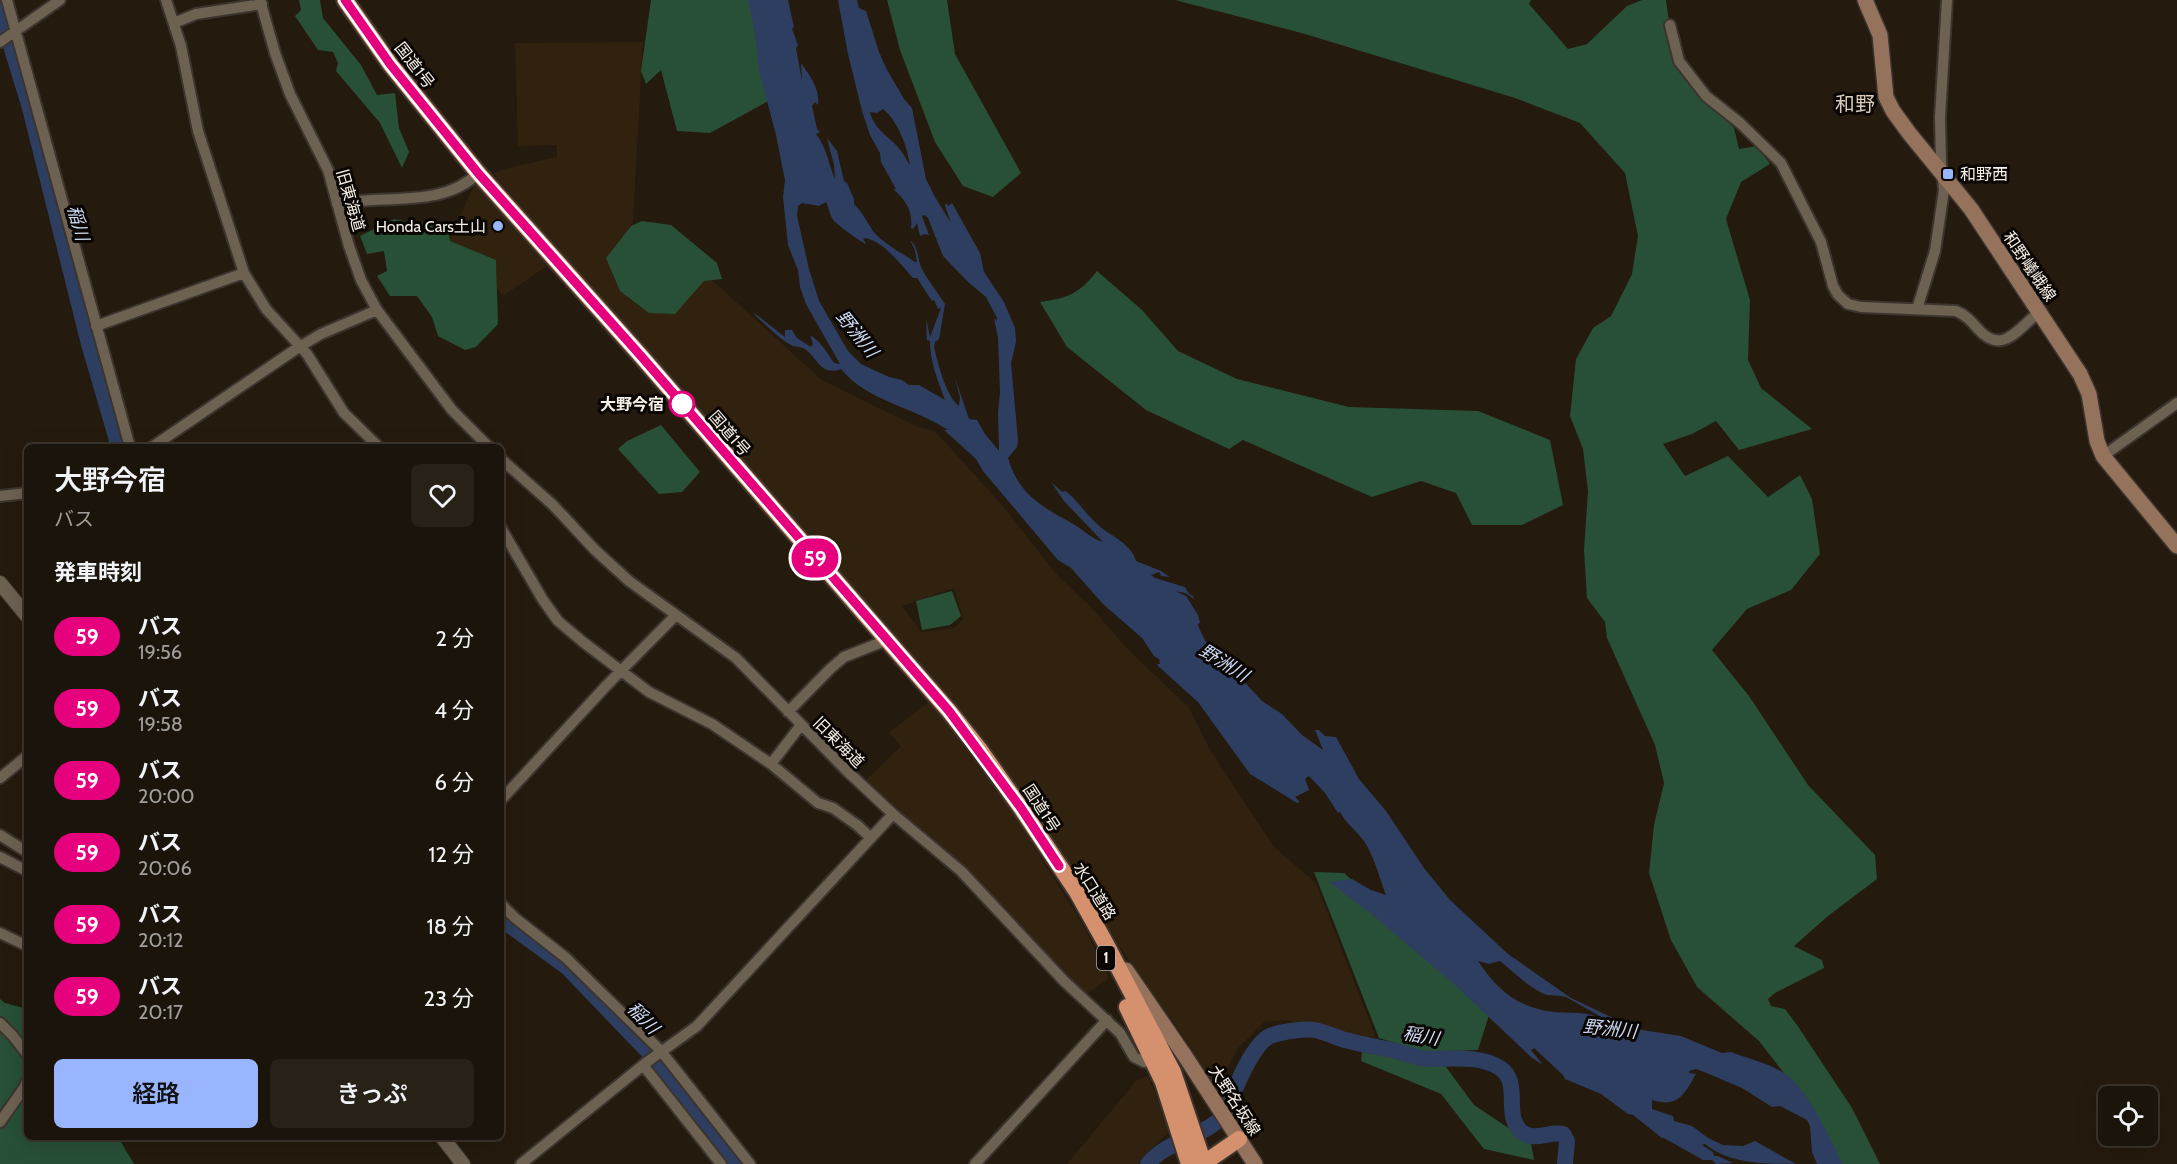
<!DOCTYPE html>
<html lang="ja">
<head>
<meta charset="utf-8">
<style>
	:root { --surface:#1b140a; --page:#282118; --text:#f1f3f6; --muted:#a09e9c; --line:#39332b; --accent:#98b5fd }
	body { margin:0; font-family:Cabin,"Noto Sans JP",sans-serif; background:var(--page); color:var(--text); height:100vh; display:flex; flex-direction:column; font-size:22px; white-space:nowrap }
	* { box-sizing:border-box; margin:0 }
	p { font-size:20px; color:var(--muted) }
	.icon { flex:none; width:33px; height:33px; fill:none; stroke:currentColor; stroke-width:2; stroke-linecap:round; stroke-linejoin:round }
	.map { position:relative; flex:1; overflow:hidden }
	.sheet { position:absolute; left:24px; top:444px; width:480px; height:696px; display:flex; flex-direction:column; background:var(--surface); border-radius:9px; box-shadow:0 6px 24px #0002,0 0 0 2px var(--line) }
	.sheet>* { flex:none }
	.badge { padding:0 12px; border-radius:20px; font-size:21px; line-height:39px }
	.controls { position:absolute; left:2098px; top:1086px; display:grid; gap:12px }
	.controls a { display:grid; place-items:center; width:60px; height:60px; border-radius:9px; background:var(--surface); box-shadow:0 6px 24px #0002,0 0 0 2px var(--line); font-size:30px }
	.map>.badge { position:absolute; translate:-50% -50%; box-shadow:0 0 0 3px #fff }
	h2 { padding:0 30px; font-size:22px; line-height:54px }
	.round { display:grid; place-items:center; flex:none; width:63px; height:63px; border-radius:9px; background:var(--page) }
	.headline { display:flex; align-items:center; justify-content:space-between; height:102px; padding:0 30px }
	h1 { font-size:28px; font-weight:600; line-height:45px }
	.button { display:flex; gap:12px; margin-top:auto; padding:12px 30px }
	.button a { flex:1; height:69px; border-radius:9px; background:var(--accent); color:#111; font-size:24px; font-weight:600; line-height:69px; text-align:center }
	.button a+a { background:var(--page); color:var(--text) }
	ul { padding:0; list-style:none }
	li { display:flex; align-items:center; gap:18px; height:72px; padding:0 30px }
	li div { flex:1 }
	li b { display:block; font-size:22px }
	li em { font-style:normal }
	li .badge { min-width:66px; font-weight:700; text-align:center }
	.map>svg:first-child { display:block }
	.built { fill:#30220f; fill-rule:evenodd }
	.forest { fill:#275036 }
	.water { fill:#2e3e61; fill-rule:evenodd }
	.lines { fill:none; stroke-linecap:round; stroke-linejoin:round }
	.river { stroke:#2e3e61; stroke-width:16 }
	.minor-casing { stroke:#3c342e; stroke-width:14 }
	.tertiary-casing { stroke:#3c342e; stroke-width:16 }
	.secondary-casing { stroke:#3c342e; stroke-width:18 }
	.trunk-casing { stroke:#3c342e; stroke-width:20 }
	.minor { stroke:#6d6152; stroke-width:10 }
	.tertiary { stroke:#6d6152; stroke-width:14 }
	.secondary { stroke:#94725c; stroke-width:15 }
	.trunk { stroke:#d5906d; stroke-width:16 }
	.line-casing { stroke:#fff; stroke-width:14 }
	.line { stroke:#e6007e; stroke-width:9 }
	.poi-dot { fill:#98b5fd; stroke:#090603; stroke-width:2 }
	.stop-dot { fill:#fff; stroke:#e6007e; stroke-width:3 }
	.labels { text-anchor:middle; stroke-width:6; stroke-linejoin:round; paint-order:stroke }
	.shield { fill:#090603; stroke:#b0aaa3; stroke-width:1.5 }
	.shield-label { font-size:15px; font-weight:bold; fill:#f7f0e8 }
	.street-label { font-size:16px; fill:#f7f0e8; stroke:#090603 }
	.poi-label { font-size:16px; fill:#f7f0e8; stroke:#090603; text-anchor:start }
	.stop-label { font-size:16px; font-weight:bold; fill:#f7f0e8; stroke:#090603; text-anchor:end }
	.water-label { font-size:18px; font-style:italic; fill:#cedaf4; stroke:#090603 }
	.quarter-label { font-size:20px; fill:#d9ccbb; stroke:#090603 }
</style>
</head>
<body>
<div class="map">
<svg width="2177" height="1164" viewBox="0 0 2177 1164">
	<rect width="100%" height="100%" fill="#241a0d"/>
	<path class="built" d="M643,42l-10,180 -23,35 93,15 119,108 96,47 17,4 68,75 55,70 32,30 37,42 62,60 20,40 65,99 42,36 60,155 -55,-9 -33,-9 -24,2 -26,26 -21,41 -47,-73 -3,3 -49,-75 -67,-106 -47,-70 -106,-130 -256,-288 -149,-177 11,-4 53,-12v-12l-39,1 -3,-103zM954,588l9,31 -9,9 -33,4 -19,-26z
		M475,183l72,83 -44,30 -6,-8 -1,-28 -47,-19z
		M932,699l60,80 92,148 25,51 -23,17 -20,-16 -202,-197 37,-36 -12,-13z
		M1148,1076l22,55 -23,22 -9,11h-71l69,-83z"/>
	<path class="forest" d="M299,0h21l3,18 38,47 16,30 18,-2 4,35 10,24 -7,16 -22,-45 -44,-52 2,-8 -5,-11 -15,-2 -23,-34 6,-6z
		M651,0h110l13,98 -64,35 -33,-2 -16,-61 -15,14 -5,-13z
		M887,0h60l8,54 66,119 -28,24 -30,-11 -28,-44 -35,-92z
		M1175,0h356l-2,4 39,45 19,-5 40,-38 15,-6h24l8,58 25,35 35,35 5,21 18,-3 13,18 -29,18 -15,37 24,81 -2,60 13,28 51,41 -73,21 -23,-29 -24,13 -29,10 22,32 43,-20 40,41 32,-22 12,24 8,55 -29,36 -44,19 -35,41 37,46 59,89 67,70 2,24 -49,37 -34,30 28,14 2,8 -49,25 -7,6 3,7 14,3 12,16 55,83 28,56h-49l-30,-69 -42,-54 -62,-54 -26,-47 -22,-67 5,-48 10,-42 -9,-38 -48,-107 -2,-16 -18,-24 -3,-48 4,-59 -5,-42 -13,-33 6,-57 17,-31 18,-12 21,-42 6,-38 -13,-63 -45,-50 -65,-25 -210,-64z
		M394,219l23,5 17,-4 14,9 2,12 46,19 2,64 -22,23 -11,3 -27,-14 -6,-19 -15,-21h-27l-13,-20 10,-5 -3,-20 -17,3 -7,-18z
		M642,221l29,4 46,38 5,16 -18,2 -29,33 -26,-1 -29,-22 -14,-33 25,-32z
		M1097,271l45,39 36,41 59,28 112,28 129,4 72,29 13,65 -41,20h-50l-16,-32 -35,-12 -49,16 -129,-57 -14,9 -83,-39 -79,-63 -27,-45c28,-4 39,-8 57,-31z
		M661,425l39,47 -18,20 -23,2 -41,-45 9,-8z
		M952,591l9,25 -11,9 -28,5 -6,-29z
		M1314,872l30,1 83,75 63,64 -12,38 -54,2 -45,-14z
		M0,999l5,4 22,6v128h91l16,27h-134z
		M1362,1052l84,15 28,38 57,38 3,17 -50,-11 -43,-55 -80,-33z"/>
	<path class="water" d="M748,0h40l6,27 -2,2 6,16 -2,3 6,33 -1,-18c9,13 19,25 17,42l-3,-3 -3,4 5,23 3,3 -4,2c11,14 12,29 19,45l-1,-14 -7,-27 10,13 7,30 3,2 7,16v5c9,9 13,18 19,27 9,12 31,23 42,31h2l-2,-12 -5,-10c9,8 7,17 11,27 2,6 19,29 24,37l-6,35 -4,3 -1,5c4,17 12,49 25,59l1,-9 -6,-22 15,44 8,1 8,14 14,17 -1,-38 2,-21 -2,-54 -4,-20 3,3v-3l-11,-21 -18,-15 -25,-26 -15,-38 -3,-3 -3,1 7,19 -4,-1 -5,2 -3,-13 -4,6 -2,-1c2,-17 -5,-28 -18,-39h3l-15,-27 -1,-9 -10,-18 -8,-24 -14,-57 -10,-54h19l2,8 7,3 13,41 7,16 18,31 8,9 14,71 9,18 16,26 -6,-17 1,-3 2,3 4,-3 28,50 4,19 20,30 11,26 1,14 -5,21 7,77 -1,7 -9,11c11,38 35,49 67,67 9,6 18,14 28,17l-39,-41 -13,-19 11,10 3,-1c9,5 21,23 30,31 12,13 36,20 41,39l25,10 9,6 -9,-1 -2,-4 -8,3 4,3 30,9 4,7 4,2 1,3 -9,-6 -10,-2 11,5 12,19 2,8 -2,1c2,9 9,18 12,27l3,1 2,-2 47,51 20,13 20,21 21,15 -8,-20h4l6,6 11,1 23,42 27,32 38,57 26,32 58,54 63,44 44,21 27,11 39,6 41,17 9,-1c18,7 42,12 57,24 22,17 42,63 55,88h-26l-5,-12 -2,-26 -3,-6 -27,-14 -8,1 -30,-19 -38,-16 -8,-3 -7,2v2l7,1c-12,21 -18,34 -44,26v9l21,7 1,5 18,5 16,12 15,7 20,1 12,-5 41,23c-31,0 -67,0 -91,-20l-3,1 11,7 1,4h4l15,7 -17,1 -4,-4h-9l-39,-22h-2l-29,-23 -5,-1 -27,-20 -36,-15 -2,-4 -29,-27 -3,2 12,15 -11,-7 -77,-73 -85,-72 -41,-31 23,-3 19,11 15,5c-7,-18 -11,-37 -22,-54 -7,-10 -18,-17 -24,-29l-2,1 -13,-20 -16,-17 -4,3 4,11 -14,7 5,5 -3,1 -47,-29 -52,-72 -40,-36 -1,-2h3l-1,-5 -5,-3 -12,-18 -39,-34 -32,-36 -13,-8 -75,-89 -7,-12 -32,-29h4c-34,-23 -80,-28 -107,-61 -22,8 -24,-14 -38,-21 -3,-1 -7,-1 -10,-2 -13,-6 -26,-20 -37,-30l-3,-4 32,25v-7h7l5,8 14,9 2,-3 -3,-9c11,7 17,17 24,28l6,1 -34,-60 -6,-17 -2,-17 -10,-25 -5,-48 2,-17 -9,-45 -17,-64 -4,-38zM883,109c15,12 24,37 27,56 -4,-6 -8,-14 -14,-20 -10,-10 -23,-18 -26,-33l7,1zM826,202c3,6 4,14 8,19 5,5 27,21 32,23l-3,-6c18,0 38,27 50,40h4l15,23 2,-1 4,9 3,-1 -11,29 -4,-19c1,8 0,15 1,22l3,1c0,21 8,40 15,59l-26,-15h-10l-7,-5 -13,-3 -28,-13 -13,-13 -29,-50 -10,-32 -12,-53 1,-10 4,-3 17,3zM1478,961l11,3 11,-3c12,10 32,29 47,34 6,1 12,0 19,2l39,22c-7,0 -11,-4 -18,-5 -11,-2 -22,-1 -33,-2 -37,-5 -56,-21 -76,-51z"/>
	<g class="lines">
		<path class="river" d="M0,10l30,98 59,236 30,103
			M501,919l66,48 95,99 75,98
			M1230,1101c7,-17 23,-57 40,-65 10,-4 35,-8 45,-6 10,2 20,7 30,10 18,5 36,7 54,12 9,2 20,7 30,7 24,0 50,-4 71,9 23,15 1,49 23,65 12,8 27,-2 40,1l4,7 -2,23
			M1148,1164c16,-21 47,-25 67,-41"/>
		<g class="minor-casing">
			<path id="minor" d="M7,0l123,447
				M166,0l15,46 17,85 46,142 22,36 41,45 37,59 35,34
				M260,0l15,53 15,41 38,76 21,76 12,34 16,30 75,100 37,37
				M174,23l22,-9 66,-10
				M1670,25l9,36 27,35 34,27 41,40 40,79 12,44 5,9 10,9 13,3 95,4c10,4 15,10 22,18 24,27 40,0 61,-17
				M0,42l60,-42
				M337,204c44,-10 106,5 141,-31
				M1917,309l18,-58 9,-61 -3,-26 -1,-47 7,-117
				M96,326l148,-53
				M152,447l147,-100 22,-13 56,-24
				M2103,456l74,-53
				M501,459l52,46 42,45 34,31 107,77 112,114 45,42 68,57 103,110 56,52 14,24 10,5 13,-3
				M0,496l27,-3
				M501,528l42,72 15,21 25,21 66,50 63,32 59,40 47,39 15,5 24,17 14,13
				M788,712l42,-43 14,-12 43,-17
				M771,764l30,-39
				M0,778l27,-22
				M501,800l105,-114 69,-70
				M0,835l27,17
				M0,857l27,14
				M501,904l14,14 50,39 96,94 89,113
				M0,933l27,13
				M0,1023l13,13 14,18
				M643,1065l78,99
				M0,1122l24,-34 3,-7
				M521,1164l126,-102 50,-36 196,-212
				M975,1164l132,-144"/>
		</g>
		<g class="tertiary-casing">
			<path id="tertiary" d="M0,583l27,33
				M442,1137l21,27"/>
		</g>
		<g class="secondary-casing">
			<path id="secondary" d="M1865,0l15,35 6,62 7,14 16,22 62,76 109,165 9,20 8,47 6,15 74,90
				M1126,970l59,86 70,108"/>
		</g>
		<g class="trunk-casing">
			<path id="trunk" d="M345,0l45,64 88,109 163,183 260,300 48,55 31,39 41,58 56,84 29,52 67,128 31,92
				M1127,1007l36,75 26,82
				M1204,1163l35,-24"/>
		</g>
		<use href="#minor" class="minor"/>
		<use href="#tertiary" class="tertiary"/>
		<use href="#secondary" class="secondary"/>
		<use href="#trunk" class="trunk"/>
	</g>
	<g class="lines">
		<g class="line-casing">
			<path id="line" d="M345,0l45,64 88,109 163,183 308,355 72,97 38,58"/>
		</g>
		<use href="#line" class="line"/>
	</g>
	<g class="poi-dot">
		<rect x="1942" y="168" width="12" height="12" rx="3"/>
		<circle cx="498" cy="226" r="6"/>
	</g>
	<circle class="stop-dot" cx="682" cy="404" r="12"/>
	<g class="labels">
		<rect class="shield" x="1097" y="946" width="18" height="24" rx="4.5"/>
		<g class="shield-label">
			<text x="1106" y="963">1</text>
		</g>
		<g class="street-label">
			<text transform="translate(415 65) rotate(52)" y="6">国道1号</text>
			<text transform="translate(351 200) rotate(74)" y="6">旧東海道</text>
			<text transform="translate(2030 266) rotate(56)" y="6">和野嶬峨線</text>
			<text transform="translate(730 433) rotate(49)" y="6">国道1号</text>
			<text transform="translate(839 742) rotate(45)" y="6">旧東海道</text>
			<text transform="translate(1042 808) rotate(57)" y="6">国道1号</text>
			<text transform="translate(1095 891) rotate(58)" y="6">水口道路</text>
			<text transform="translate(1235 1100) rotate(57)" y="6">大野名坂線</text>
		</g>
		<g class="poi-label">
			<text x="1960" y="180">和野西</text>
			<text x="486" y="232" text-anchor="end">Honda Cars土山</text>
		</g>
		<g class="stop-label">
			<text x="664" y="410">大野今宿</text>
		</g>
		<g class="water-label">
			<text transform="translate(78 223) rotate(75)" y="6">稲川</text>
			<text transform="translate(857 334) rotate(51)" y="6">野洲川</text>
			<text transform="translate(1224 663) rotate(32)" y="6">野洲川</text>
			<text transform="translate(643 1018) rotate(46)" y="6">稲川</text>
			<text transform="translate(1610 1029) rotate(6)" y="6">野洲川</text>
			<text transform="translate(1421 1036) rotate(10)" y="6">稲川</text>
		</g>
		<g class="quarter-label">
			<text x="1855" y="111">和野</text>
		</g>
	</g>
</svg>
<div class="controls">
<a><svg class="icon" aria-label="locate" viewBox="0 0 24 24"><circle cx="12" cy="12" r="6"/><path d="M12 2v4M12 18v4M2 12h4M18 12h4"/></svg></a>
</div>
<b class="badge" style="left:815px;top:558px;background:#e6007e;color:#fff">59</b>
<section class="sheet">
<div class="headline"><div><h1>大野今宿</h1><p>バス</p></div><a class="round"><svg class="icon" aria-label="heart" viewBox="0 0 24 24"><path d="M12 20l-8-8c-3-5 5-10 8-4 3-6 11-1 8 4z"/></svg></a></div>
<h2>発車時刻</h2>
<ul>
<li><span class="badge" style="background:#e6007e;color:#fff">59</span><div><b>バス</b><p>19:56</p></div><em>2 分</em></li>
<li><span class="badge" style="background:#e6007e;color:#fff">59</span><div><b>バス</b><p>19:58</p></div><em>4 分</em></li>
<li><span class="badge" style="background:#e6007e;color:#fff">59</span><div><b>バス</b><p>20:00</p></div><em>6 分</em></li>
<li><span class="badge" style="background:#e6007e;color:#fff">59</span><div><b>バス</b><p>20:06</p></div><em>12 分</em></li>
<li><span class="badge" style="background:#e6007e;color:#fff">59</span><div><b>バス</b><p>20:12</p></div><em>18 分</em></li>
<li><span class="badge" style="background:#e6007e;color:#fff">59</span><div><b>バス</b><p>20:17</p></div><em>23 分</em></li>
</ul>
<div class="button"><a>経路</a><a>きっぷ</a></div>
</section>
</div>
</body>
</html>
